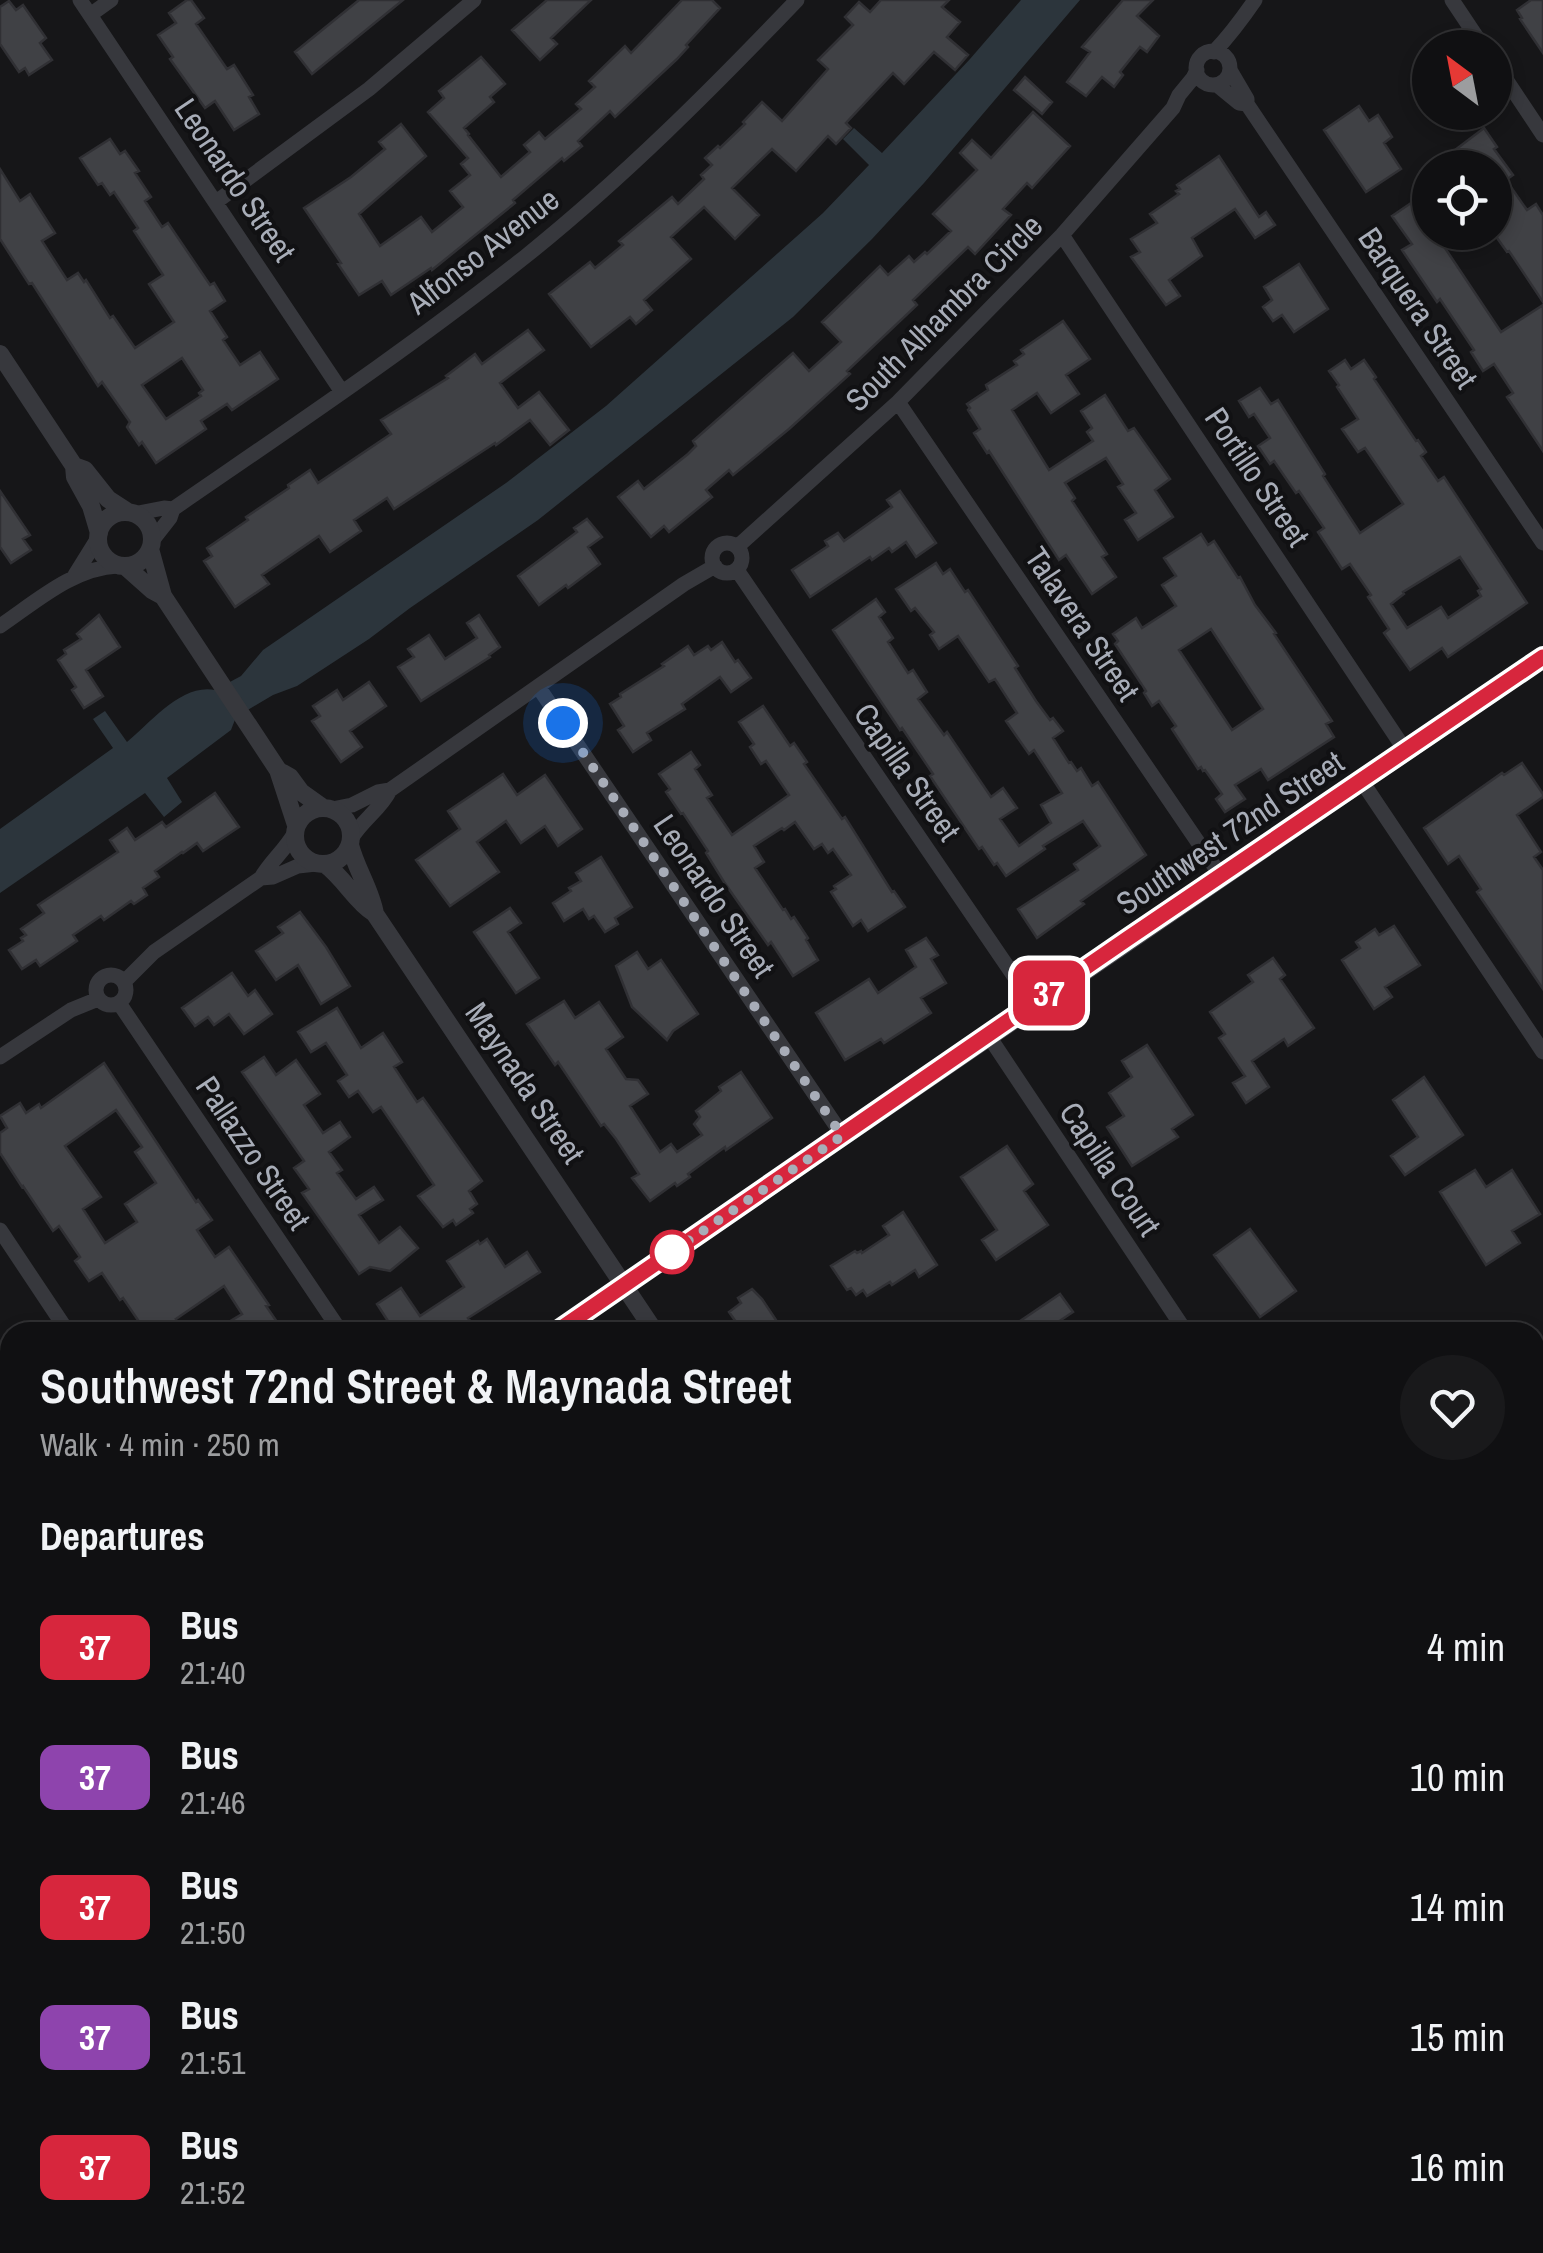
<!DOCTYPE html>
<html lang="en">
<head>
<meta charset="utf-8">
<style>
	:root { --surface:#101012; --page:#19191b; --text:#f1f3f6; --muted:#9c9d9f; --line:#303032 }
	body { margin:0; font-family:"Archivo Narrow",sans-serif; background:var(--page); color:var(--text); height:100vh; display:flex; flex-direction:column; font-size:38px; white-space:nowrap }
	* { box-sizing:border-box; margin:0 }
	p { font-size:32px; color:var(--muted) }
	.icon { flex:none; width:55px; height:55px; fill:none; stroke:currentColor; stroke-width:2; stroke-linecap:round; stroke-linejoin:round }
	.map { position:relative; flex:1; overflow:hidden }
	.sheet { position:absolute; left:0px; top:1322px; width:1545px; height:932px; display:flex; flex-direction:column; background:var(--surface); border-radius:30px 30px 0 0; box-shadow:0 5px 15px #0003,0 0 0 2px var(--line) }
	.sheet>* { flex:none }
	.badge { padding:0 20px; border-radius:15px; font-size:35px; line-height:65px }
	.needle { width:65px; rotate:328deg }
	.tools { position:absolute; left:1412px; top:30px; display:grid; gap:20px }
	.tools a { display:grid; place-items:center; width:100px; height:100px; border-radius:50%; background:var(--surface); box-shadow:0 5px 15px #0003,0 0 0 2px var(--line); font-size:50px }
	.you { position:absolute; width:50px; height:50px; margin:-25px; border:8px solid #fff; border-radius:50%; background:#1a73e8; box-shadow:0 0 0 15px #1a73e833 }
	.map>.badge { position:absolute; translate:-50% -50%; box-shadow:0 0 0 5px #fff }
	h2 { padding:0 40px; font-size:38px; line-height:90px }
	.round { display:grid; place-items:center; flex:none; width:105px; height:105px; border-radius:52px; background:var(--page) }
	.summary { display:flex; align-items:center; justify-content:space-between; height:170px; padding:0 40px }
	h1 { font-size:48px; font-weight:600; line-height:75px }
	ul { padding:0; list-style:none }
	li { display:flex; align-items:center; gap:30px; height:130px; padding:0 40px }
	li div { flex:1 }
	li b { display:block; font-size:38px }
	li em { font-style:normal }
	li .badge { min-width:110px; font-weight:700; text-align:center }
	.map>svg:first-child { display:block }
	.water { fill:#2c353c }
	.building { fill:#404145; stroke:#303034; stroke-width:2.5; fill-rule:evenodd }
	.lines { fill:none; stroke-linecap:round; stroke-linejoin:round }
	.minor { stroke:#37383d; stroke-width:15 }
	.tertiary { stroke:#37383d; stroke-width:18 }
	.secondary { stroke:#45474d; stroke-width:20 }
	.line-casing { stroke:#fff; stroke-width:22 }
	.line { stroke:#d7263d; stroke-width:15 }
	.walk { stroke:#a8adb8; stroke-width:10; stroke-dasharray:0 18 }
	.stop-dot { fill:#fff; stroke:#d7263d; stroke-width:5 }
	.labels { text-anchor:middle; stroke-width:8; stroke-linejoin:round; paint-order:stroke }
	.street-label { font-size:32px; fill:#a8adb8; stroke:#111113 }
</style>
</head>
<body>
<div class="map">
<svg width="1543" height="2253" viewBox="0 0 1543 2253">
	<rect width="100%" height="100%" fill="#161618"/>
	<path class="water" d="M1021,0h59l-156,183 -52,56 -79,78 -255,203 -128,88 -41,31 -72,47 -24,9 -37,22 -5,13 -64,48 15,24 -18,15 -19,-24 -145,100v-64l113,-81 -20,-29 12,-8 22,31c23,-19 55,-59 88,-52l26,-14 22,-26 243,-167 100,-77 217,-193 46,-48 -26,-26 11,-11 28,25 88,-94z"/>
	<path class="building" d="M187,0h4l13,18 -8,6 31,45 7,-4 19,30 -4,2 10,17 -25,16 -19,-29 -10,7 -35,-49 3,-2 -15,-22 18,-12 -7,-10z
		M359,0h44l-91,74 -17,-22z
		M547,0h44l-40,38 6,6 -17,16 -28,-30z
		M682,0h30l8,8 -34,37 2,2 -11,12 -62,58 -5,-6 -32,30 4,5 -18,15 -2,-3 -49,42 2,3 -83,67 -1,-2 -40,27 -9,-14 -23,14 -21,-31 3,-1 -37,-55 47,-31 34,-28 -6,-7 22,-18 25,32 -67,58 21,32 41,-29 11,15 31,-25 -13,-16 20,-16 -9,-11 7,-6 -40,-46 16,-14 -5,-7 42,-34 24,27 -15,13 4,5 -30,26 5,6 -1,1 33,42 29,-25 -6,-7 15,-13 6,7 36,-30 -5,-5 19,-17 -6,-6 36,-35 6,7z
		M881,0h68l-7,7 18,15 -13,15 21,18 -13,15 -21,-18 -30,32 -11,-11 -47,50 5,5 -15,16 -8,-8 -32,35 -24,-22 -40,39 27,27 -24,24 -31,-32 -33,30 20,22 -47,41 8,10 -16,14 -6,-7 -39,30 -42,-53 41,-32 5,6 28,-23 -4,-4 53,-44 6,7 26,-25 -3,-4 11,-10 -7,-7 13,-12 2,2 25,-24 -2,-2 19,-20 20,19 46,-52 -10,-9 35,-35 -8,-8 14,-15 11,10z
		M1123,0h30l-16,16 22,20 -12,16 -7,-5 -20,25 3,3 -9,12 -12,-10 -16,19 -19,-14 23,-30 -8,-5z
		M1531,0h12v53l-23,-34 2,-1 -5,-8z
		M9,1l7,9 7,-5 23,33 -6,5 12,17 -23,15 -4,-7 -6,4 -19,-28v-37z
		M1025,77l27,25 -10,12 -28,-24z
		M1359,106l10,15 9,-6 14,22 -8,6 17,26 -35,23 -42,-62z
		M1033,112l37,34 -38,42 -5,-5 -24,26 8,6 -36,39 -7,-7 -55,53 4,5 -70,66 3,3 -61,55 -56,46 -4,-5 -23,20 6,7 -43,35 -5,-6 -13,11 -33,-40 20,-16 6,8 44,-35 8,-8 -3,-5 100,-88 16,18 32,-29 -19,-20 58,-56 8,9 21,-19 5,6 11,-10 2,2 24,-23 -18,-17 44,-44 -17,-17 12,-13 19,18z
		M1484,128l13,19 -3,2 19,26 -7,5 21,30 9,-6 7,11v87l-34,-51 -2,1 -12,-17v-67h-28l-12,-18z
		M110,139l10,15 5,-3 14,20 -4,2 16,24 -6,4 17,26 6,-4 42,62 4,-2 11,18 -15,10 17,26 -4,3 17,25 20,-13 18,27 -46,31 -5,-6 -26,17 5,8 -50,34 -14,-21 -3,3 -12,-18 3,-5 -28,-40 -4,4 -66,-103 -3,1 -29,-45v-70l20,32 10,-7 25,39 -13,8 25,39 11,-7 6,9 2,-2 24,38 3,-2 22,32 39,-26 -25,-38 14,-9 -29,-44 4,-3 -24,-36 -4,3 -8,-12 -4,2 -18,-27zM182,358l21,32 -4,3 2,3 -35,23 -24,-34z
		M1219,156l40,61 7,-5 9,13 -20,13 -20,-29 -43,29 10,18 -33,24 11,16 -14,9 -35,-48 9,-5 -9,-13 26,-16 -7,-9 29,-20 -3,-3 4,-2 -3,-4z
		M1430,190v42h32l-19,13 58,87 42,-27v146l-36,-54 6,-4 -19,-29 -11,7 -12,-19 3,-2 -34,-51 -3,3 -35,-52 10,-6 -20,-28z
		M1299,264l29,45 -34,23 -12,-17 -9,6 -10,-14 9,-7 -8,-13z
		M1063,321l27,38 -24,16 13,19 -28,19 -14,-20 -25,17 37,60 44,-29 -6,-9 5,-4 -11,-17 24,-16 23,36 6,-3 36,51 -15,11 18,27 -35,23 -13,-20 11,-7 -18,-26 5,-3 -17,-26 -41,25 10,15 -3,3 35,53 -5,3 14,20 -24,17 -26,-39 -7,5 -70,-109 -2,2 -13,-20 6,-4 -12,-19 2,-2 -3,-4 21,-14 -2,-5 31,-20 -3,-4 10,-7 -3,-4z
		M528,330l16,20 -44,33 18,25 21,-16 30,38 -19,15 -20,-25 -34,25 -1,-2 -101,66 -7,-11 -33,22 7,11 -31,21 -11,-16 -57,39 7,9 -34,23 -31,-46 8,-5 -5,-8 41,-28 -2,-3 43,-29 -1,-3 22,-15 8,13 64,-43 9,-6 -10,-14 67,-42 -2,-2 29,-22 7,10z
		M1345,360l6,9 13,-9 12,17 -2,2 42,62 2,-1 8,12 -5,4 17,25 6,-4 83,126 -79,54 -6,-9 -32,22 -26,-37 5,-4 -21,-32 3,-2 -21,-31 -8,5 -24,-37 6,-4 -25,-37 -3,2 -22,-32 -4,3 -12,-18 12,-8 -16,-24 -5,3 -10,-16 21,-13 11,16 7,-4 47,74 -2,2 37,57 43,-29 -38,-56 -7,4 -16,-23 16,-10 -21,-32 2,-2 -10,-14zM1460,557l21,32 -3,2 3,5 -33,22 -7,-11 -34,21 -16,-24 13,-10 -1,-2z
		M0,491l30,44 -7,4 8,11 -20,13 -11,-16z
		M900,491l36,52 -20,14 -10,-15 -14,10 -3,-4 -17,12 -2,-3 -60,40 -18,-27 36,-24 -3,-5 13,-8 6,8 48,-34 -5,-7z
		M587,519l15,18 -14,10 12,17 -32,24 -2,-3 -27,20 -21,-29 59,-44 -3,-4z
		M1201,534l7,11 6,-4 24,37 2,-1 15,28 21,28 -2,1 58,87 -6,3 8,13 -66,43 -7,-11 -26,16 10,14 -20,13 -9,-13 6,-5 -17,-24 -2,1 -2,-4 -3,2 -26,-40 4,-3 -17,-25 -7,5 -8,-13 2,-2 -31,-47 3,-3 -5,-7 23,-16 6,10 34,-22 -14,-21 14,-9 -12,-18zM1211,629l52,80 -31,21 -53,-80z
		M936,563l7,11 7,-5 15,23 3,-2 50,76 -3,2 21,33 14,19 3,-2 10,13 -10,7 16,25 2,-1 6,9 4,-3 11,18 6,-4 48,73 -65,46 3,3 -47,34 -19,-29 60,-39 -4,-6 26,-18 -17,-25 -40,25 2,3 -39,27 -9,-13 -3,2 -12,-18 -3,2 -49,-73 3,-2 -31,-46 -2,2 -67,-100 43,-31 9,13 -6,5 14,21 -5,4 20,31 5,-3 14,22 -9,7 26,36 3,-3 44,65 12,-9 14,20 -17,11 19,27 32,-23 -10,-18 21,-12 -28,-43 -5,4 -23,-33 11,-8 -22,-34 -6,3 -31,-46 -19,13 -9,-14 4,-3 -19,-24 -4,3 -15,-22z
		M99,615l21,32 -34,23 17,26 -19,12 -12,-18 4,-3 -18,-27 8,-6 -2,-4 17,-11 -4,-5z
		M479,615l21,32 -11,8 1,2 -69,44 -23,-34 16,-10 -6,-8 21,-14 16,24 32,-21 -10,-15z
		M722,642l13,20 3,-2 13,18 -20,14 -11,-15 -38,27 3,5 -38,24 4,7 -18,12 -15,-22 6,-4 -14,-22 11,-7 -1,-3 44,-28 -2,-2 26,-18 6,9 14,-9 3,4z
		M369,682l17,24 -36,25 12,16 -21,15 -29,-41 8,-5 -7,-10 24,-16 6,10z
		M763,706l27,40 4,-3 13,19 -3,2 38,55 3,-2 47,75 2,-1 11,16 -37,24 -7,-11 -8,6 -22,-34 5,-3 -2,-3 17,-11 -18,-26 -5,4 -6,-9 -8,5 -19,-27 -11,8 -2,-2 -28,18 10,16 -9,6 28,42 2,-1 6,10 3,-2 14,21 -2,2 12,20 -25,16 -22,-34 -3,3 -44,-63 -18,-29 2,-2 -25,-38 -2,1 -15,-22 4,-3 -11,-15 32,-22 9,13 -5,4 17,26 -5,3 25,37 57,-40 -23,-34 -5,3 -11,-17 4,-3 -15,-22z
		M1522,763l21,31v3l-26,18 24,37 -7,5 9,13v119l-66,-97 4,-3 -22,-33 -11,8 -24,-36 78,-55 2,2z
		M503,774l14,21 28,-20 37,54 -24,17 -13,-20 -24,17 -15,-22 -29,21 22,30 -49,34 -34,-46 44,-31 -12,-18z
		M215,793l24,34 -36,24 -6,-8 -14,10 -1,-1 -27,19 4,6 -16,11 4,7 -13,9 -3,-3 -27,19 -3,-4 -28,19 4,6 -37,25 -4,-6 -14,9 -13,-19 14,-9 -2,-3 5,-3 -5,-6 23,-16 -6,-8 80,-53 -8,-12 17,-12 8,12 27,-18 4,5z
		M601,857l31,50 -17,11 3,6 -13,8 -11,-16 -5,3 -6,-10 -19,12 -11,-18 18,-12 -2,-3 12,-7 -5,-8z
		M510,908l11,15 -13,9 31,46 -23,15 -42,-61z
		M300,912l26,35 24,39 -29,18 -23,-39 -22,15 -20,-29 27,-18 -5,-6z
		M1394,926l26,39 -35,22 7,10 -18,12 -32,-49 18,-12 -4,-6 19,-13 4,6z
		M926,938l12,17 -7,4 15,24 -25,15 10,15 -47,30 -3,-4 -36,21 -29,-47 53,-34 9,14 38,-26 -10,-17z
		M637,952l11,17 13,-9 37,54 -25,17 -6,9 -35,-33 -16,-41z
		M1273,958l12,17 -5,4 34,49 -26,18 -4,-7 -32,22 17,26 -23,16 -13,-20 12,-7 -26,-38 6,-4 -15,-22 43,-30 -5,-7z
		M232,973l16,23 7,-6 17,24 -28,20 -15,-20 -15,11 -6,-8 -13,9 -13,-18z
		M564,1001l11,17 24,-16 24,35 -17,12 20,30 12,1 10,14 -18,12 30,46 11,-8 6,8 25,-17 -8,-11 6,-7 -4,-6 25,-20 -2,-4 22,-15 31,46 -46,32 -1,-3 -37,27 2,3 -13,9 -2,-3 -25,18 -18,-23 7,-4 -23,-35 -12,-15 -3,2 -43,-64 -3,3 -28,-41z
		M337,1008l24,40 22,-15 19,29 -8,5 23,35 6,-4 59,83 -13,10 8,13 -7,5 3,4 -17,12 -3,-5 -10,7 -25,-31 16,-11 -53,-78 -8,5 -15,-21 -9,6 -11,-16 9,-6 -21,-32 -15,9 -13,-20z
		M1147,1045l46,70 -21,14 6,8 -46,29 -25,-39 17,-11 -15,-23 23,-16 -10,-16z
		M264,1057l12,18 20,-15 24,34 -16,11 19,28 17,-11 10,15 -21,15 13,18 -5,3 19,26 18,-12 9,13 -24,15 20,28 21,-16 18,21 -28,23 -20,-4 -11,7 -57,-81 7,-4 -15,-21 10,-7 -62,-89z
		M104,1063l92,139 2,-2 14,20 -15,10 18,27 14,-10 40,58 -3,1 18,26h-72l30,-18 -18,-28 -48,33 4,4 -13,9h-21l-23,-34 -3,2 -18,-27 -13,8 -14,-20 5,-4 -21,-31 -6,5 -30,-45 -1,1 -22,-34v-20l7,-5 -7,-12 20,-13 6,10 13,-9 2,4zM116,1110l26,37 -7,5 21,31 -31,21 12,18 -32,21 -22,-34 18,-12 -36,-51z
		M1424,1077l39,58 -58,40 -14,-19 27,-19 -25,-37z
		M1007,1146l26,38 -9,7 24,34 -52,35 -14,-20 15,-10 -36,-53z
		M1475,1170l11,17 26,-17 28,44 -28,17 8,12 -34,22 -46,-73z
		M903,1212l34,53 -18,12 -4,-7 -23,15 -2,-3 -23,14 -4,-6 -7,5 -5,-7 -4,2 -16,-24 24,-15 2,2 4,-2 1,2 27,-18 -6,-9z
		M1250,1229l46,62 -36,26 -46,-62z
		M487,1239l18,28 22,-15 13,20 -72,46 10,14h-83l-18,-28 24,-16 19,28 44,-29 -17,-26 31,-20 2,3z
		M752,1289l10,10 22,33h-41l-14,-20 12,-9 -3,-5z
		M1060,1294l13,18 -15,10 7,10h-61z"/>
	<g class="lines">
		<path class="minor" d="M80,0l262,392
			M1452,0l32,48
			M90,15l21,-15
			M1196 68a17 17 0 1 1 34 0a17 17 0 1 1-34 0Z
			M1214,52c16,-17 28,-33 41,-52
			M1495,63l48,72
			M1230,70l17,29v5l296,439
			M1217,85l22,18 8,1
			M216,202l153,-113 105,-89
			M1062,235l343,515
			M898,402l323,474
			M133,514l31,-6 9,1
			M152,541l18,-23 3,-9c119,-82 240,-163 353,-253 97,-78 185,-166 271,-256
			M712 558a15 15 0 1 1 30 0a15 15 0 1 1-30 0Z
			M737,547l161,-145 164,-167 111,-127 6,-13 14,-17 4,-8
			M737,570l296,434
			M75,575l23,-37
			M0,626c37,-25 73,-58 118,-60
			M539,688l304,448
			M1361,780l182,272
			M332,809l20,-4 26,-13 12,-2 294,-206 31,-18
			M351,839c11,-19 30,-30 39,-49
			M261,878c9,-16 24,-28 33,-44
			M96 990a15 15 0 1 1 30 0a15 15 0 1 1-30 0Z
			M124,982l30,-30 107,-74 12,-1 25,-11 18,-2
			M119,1003l222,329
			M988,1035l198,297
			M0,1057l71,-47 27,-11
			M0,1230l68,102
			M0,1643l10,15
			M1535,2118l8,-6
			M68,2253l12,-8
			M907,2253v-8
			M1338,2253l12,-8"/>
		<path class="tertiary" d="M0,354l74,112 1,11 16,29 8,27
			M74,466l11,4 23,29 20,13
			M98 539a27 27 0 1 1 54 0a27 27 0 1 1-54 0Z
			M150,549l13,47 115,174 18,55
			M125,566l27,24 11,6
			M283,773l7,4 11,15 21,15
			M295 836a28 28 0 1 1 56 0a28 28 0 1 1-56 0Z
			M350,845c6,24 21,45 25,69l280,418
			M325,864c20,15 30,37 49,49
			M1267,2245l5,8"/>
		<path class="secondary" d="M556,1332l987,-675
			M0,1711l10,-7"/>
	</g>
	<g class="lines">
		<g class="line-casing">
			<path id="line" d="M556,1332l571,-393 416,-282"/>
		</g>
		<use href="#line" class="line"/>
		<path class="walk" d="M563,723l279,413 -170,116"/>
	</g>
	<circle class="stop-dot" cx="672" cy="1252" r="20"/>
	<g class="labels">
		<g class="street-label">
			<text transform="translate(235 180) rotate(56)" y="11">Leonardo Street</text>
			<text transform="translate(483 251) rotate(-38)" y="11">Alfonso Avenue</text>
			<text transform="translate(1418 308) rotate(56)" y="11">Barquera Street</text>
			<text transform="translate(944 313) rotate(-45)" y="11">South Alhambra Circle</text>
			<text transform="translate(1257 477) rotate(56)" y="11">Portillo Street</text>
			<text transform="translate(1082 624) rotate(56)" y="11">Talavera Street</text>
			<text transform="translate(907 772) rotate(55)" y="11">Capilla Street</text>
			<text transform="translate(1230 833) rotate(-34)" y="11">Southwest 72nd Street</text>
			<text transform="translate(714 896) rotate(56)" y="11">Leonardo Street</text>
			<text transform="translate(525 1083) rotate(56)" y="11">Maynada Street</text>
			<text transform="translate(253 1153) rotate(56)" y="11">Pallazzo Street</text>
			<text transform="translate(1110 1169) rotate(56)" y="11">Capilla Court</text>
		</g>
	</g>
</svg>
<div class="tools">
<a><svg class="needle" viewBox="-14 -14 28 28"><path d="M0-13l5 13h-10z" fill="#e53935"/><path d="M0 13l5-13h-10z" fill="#9c9d9f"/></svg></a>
<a><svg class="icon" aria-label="locate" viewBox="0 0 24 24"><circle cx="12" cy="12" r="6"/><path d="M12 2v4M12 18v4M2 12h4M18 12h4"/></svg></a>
</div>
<div class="you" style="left:563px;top:723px"></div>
<b class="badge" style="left:1049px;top:993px;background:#d7263d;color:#fff">37</b>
<section class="sheet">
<div class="summary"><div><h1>Southwest 72nd Street &amp; Maynada Street</h1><p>Walk · 4 min · 250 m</p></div><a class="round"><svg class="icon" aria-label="heart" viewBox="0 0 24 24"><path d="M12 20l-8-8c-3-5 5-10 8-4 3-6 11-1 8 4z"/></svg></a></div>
<h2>Departures</h2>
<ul>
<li><span class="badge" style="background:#d7263d;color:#fff">37</span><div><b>Bus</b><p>21:40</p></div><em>4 min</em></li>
<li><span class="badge" style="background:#8e44ad;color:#fff">37</span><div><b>Bus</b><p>21:46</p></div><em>10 min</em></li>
<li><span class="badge" style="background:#d7263d;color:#fff">37</span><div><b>Bus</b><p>21:50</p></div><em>14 min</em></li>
<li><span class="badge" style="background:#8e44ad;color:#fff">37</span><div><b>Bus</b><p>21:51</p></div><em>15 min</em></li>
<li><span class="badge" style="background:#d7263d;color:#fff">37</span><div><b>Bus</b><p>21:52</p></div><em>16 min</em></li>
</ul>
</section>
</div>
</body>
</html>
